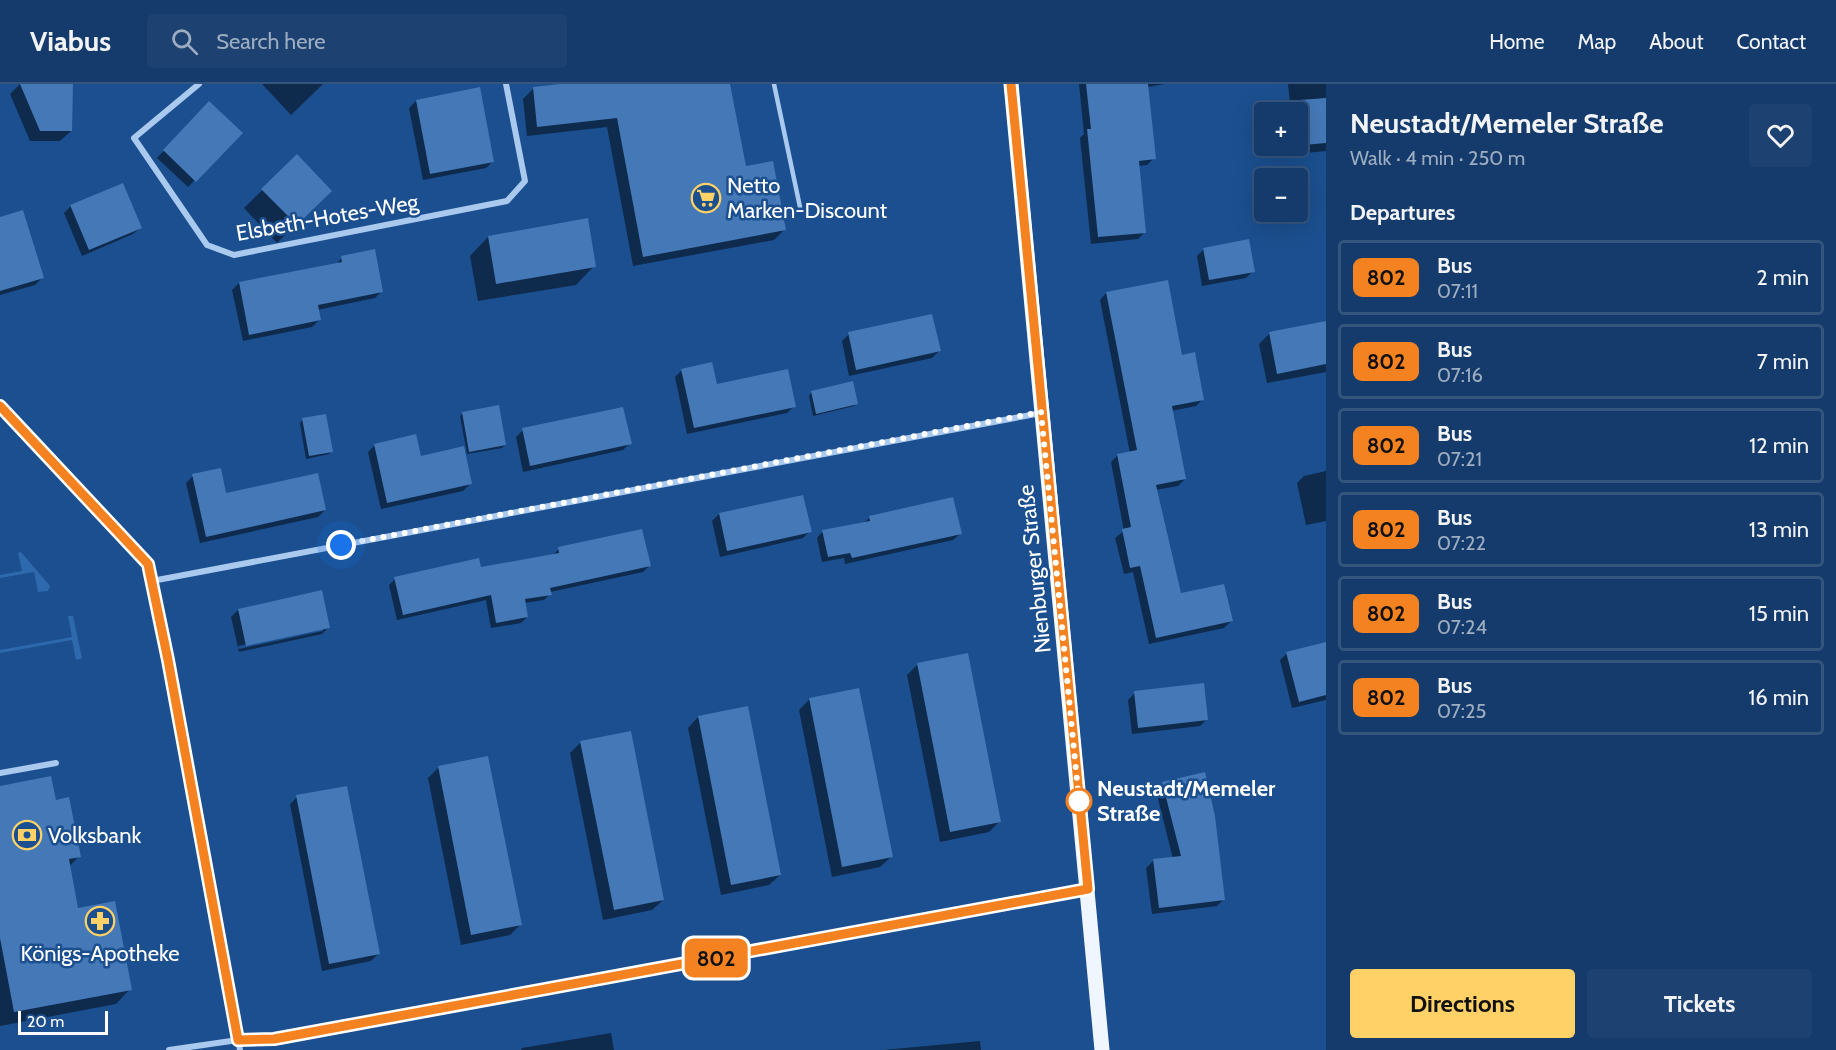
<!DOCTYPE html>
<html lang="en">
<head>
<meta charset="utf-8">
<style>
	:root { --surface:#143b6b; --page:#1d4271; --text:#f1f3f6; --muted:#9dadc1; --line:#33557e; --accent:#ffd166 }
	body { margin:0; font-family:Cabin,sans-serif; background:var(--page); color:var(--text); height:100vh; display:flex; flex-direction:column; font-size:22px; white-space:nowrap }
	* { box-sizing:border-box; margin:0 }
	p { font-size:20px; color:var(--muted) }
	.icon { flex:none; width:33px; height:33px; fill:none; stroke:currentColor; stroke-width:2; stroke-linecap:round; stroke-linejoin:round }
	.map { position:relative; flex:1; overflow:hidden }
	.side { display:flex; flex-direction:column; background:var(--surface); width:510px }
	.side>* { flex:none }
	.badge { padding:0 12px; border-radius:9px; font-size:21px; line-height:39px }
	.fabs { position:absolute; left:1254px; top:18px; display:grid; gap:12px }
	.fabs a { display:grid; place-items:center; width:54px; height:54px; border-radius:6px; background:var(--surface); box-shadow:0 6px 24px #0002,0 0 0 2px var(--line); font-size:30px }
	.scale { position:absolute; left:18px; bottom:15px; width:90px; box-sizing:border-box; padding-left:6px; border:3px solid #fff; border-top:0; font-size:16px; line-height:21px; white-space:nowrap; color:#fff; -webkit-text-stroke:4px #1b4f8f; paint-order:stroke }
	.you { position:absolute; width:30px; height:30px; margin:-15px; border:4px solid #fff; border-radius:50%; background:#1a73e8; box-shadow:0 0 0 9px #1a73e833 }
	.map>.badge { position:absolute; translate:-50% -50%; box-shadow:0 0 0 3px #fff }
	h2 { padding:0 24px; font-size:22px; line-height:54px }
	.round { display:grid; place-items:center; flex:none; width:63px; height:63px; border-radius:6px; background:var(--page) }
	.headline { display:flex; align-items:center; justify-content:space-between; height:102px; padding:0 24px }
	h1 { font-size:28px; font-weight:700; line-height:45px }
	.cta { display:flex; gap:12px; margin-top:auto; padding:12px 24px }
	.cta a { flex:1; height:69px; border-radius:6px; background:var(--accent); color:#111; font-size:24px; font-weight:700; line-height:69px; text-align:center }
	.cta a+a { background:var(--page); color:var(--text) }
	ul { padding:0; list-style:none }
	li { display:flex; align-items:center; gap:18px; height:75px; margin:0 12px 9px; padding:0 12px; border:3px solid var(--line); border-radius:6px }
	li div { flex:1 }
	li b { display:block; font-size:22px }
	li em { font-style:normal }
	li .badge { min-width:66px; font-weight:700; text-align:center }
	header { display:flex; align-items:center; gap:36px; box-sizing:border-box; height:84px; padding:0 30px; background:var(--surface); border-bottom:2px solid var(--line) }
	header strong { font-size:28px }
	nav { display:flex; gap:33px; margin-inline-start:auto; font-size:21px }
	.search { width:420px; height:54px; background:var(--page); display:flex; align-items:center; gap:15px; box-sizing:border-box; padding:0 21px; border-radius:6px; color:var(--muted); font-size:22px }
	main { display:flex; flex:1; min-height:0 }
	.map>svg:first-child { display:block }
	.green { fill:#2e69ad }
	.shadow { fill:#0007; fill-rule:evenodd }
	.building { fill:#4478b7 }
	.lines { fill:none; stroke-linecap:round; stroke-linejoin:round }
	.lane { stroke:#a9c9ee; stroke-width:4.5 }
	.street { stroke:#a9c9ee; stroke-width:6 }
	.primary { stroke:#f0f6ff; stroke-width:15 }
	.line-casing { stroke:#fff; stroke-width:14 }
	.line { stroke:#f58220; stroke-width:9 }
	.walk { stroke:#fff; stroke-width:6; stroke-dasharray:0 10.8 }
	.stop-dot { fill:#fff; stroke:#f58220; stroke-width:3 }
	.labels { text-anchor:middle; stroke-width:5; stroke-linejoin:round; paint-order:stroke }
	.poi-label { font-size:22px; fill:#fff; stroke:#1b4f8f; text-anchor:start }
	.street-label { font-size:22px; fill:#fff; stroke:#1b4f8f }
	.stop-label { font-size:22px; font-weight:bold; fill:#fff; stroke:#1b4f8f; text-anchor:start }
</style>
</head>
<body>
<header>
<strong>Viabus</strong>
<div class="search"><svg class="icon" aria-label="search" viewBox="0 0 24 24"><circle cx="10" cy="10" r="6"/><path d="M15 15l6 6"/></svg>Search here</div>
<nav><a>Home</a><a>Map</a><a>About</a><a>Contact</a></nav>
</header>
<main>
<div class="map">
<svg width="1326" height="966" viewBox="0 0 1326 966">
	<rect width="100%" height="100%" fill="#1b4f8f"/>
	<path class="green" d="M21,468l29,34 -2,5 -10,1 -4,-20 -34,6v-3l22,-4 -4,-18z
		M68,532h5l9,42 -2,1 -4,1 -4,-20 -72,13v-3l72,-13z"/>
	<path class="shadow" d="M20,0h51v47l-11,10h-30l-20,-47z
		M262,0h61l-32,31z
		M573,0h156l15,84 40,62 -10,10 -141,26 -26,-139 -80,9 -4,-37 11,-11z
		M1079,0h86l-18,3 7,71 -7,7 -9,1 7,66 -7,7 -47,5 -11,-106 4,-4z
		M1288,0h38v67l-31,3 -1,-8h4v-34h-7z
		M416,17l77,60 -7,7 -63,12 -14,-72z
		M209,19l31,30 -52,54 -31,-29z
		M297,72l33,35 -53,52 -33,-35z
		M71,122l69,22 -7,6 -51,22 -18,-43z
		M0,135l42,59 -7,7 -35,10z
		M488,153l106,29 -18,19 -98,16 -8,-45z
		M1204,165l49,22 -7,7 -44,8 -5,-30z
		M342,174l40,33 -7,7 -58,12 2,10 -7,7 -69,14 -11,-51 7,-7 96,-18z
		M1106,209l75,64 22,42 -7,7 -25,5 14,68 -7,7 -23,4 25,105 51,26 -7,7 -75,16 -16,-72 -9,2 -9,-36 9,-7 -13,-69 7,-7 12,-2 -30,-153z
		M1326,238v50l-59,11 -8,-39 11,-11z
		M849,250l90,17 -7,7 -83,18 -7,-35z
		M682,286l34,15 78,21 -7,7 -100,21 -12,-57z
		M812,308l45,11 -3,3 -41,10 -4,-20z
		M463,329l42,32 -3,3 -35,6 -7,-38z
		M303,335l29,32 -3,3 -23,5 -6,-36z
		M523,346l107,13 -7,7 -100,22 -7,-35z
		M375,361l45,13 50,26 -7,7 -82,18 -13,-57z
		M1326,387v50l-20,4 -9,-42 7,-7z
		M193,392l32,19 100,15 -7,7 -118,26 -14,-60z
		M719,430l91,17 -7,7 -83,19 -8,-36z
		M870,433l90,17 -7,6 -108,24 -1,-6 -22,4 -5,-24 6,-7 40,-7z
		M559,465l90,17 -6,6 -93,20v2l-6,6 -20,3 3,14 -6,6 -30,5 -5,-28 -89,20 -8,-35 6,-6 84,-11 74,-13z
		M238,526l91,17 -7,7 -83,18 -8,-35zM323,544v3l-84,18 -1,-3z
		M1326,560v56l-34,8 -12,-48 7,-7z
		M918,580l81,158 -10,10 -49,10 -33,-167z
		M858,606l33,167 -11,10 -48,10 -33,-167 10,-10z
		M1135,609l72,26 -7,7 -68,8 -4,-34z
		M698,633l82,158 -11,10 -48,10 -33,-167z
		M581,658l82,158 -11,10 -49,10 -33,-167z
		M439,683l81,158 -10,10 -49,10 -33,-167z
		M1163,700l61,115 -7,7 -65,8 -6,-46 7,-7 20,-2 -17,-68z
		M0,703l55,14 24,55 -10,11 8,43 53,79 -14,15 -116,22z
		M297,713l81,157 -7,7 -49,10 -32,-167z
		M611,949l3,17h-93l1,-2z
		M980,957l1,9h-98z"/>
	<path class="building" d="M20,0h53l-1,47h-32z
		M560,0h170l16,82 27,-5 13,69 -143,27 -26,-139 -80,9 -4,-40z
		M1086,0h62l8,75 -17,2 7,72 -48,4 -11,-108h4z
		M480,3l14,75 -64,12 -14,-74z
		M1326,14v45l-23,2 -4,-45z
		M209,17l34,32 -47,49 -33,-32z
		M297,70l35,37 -35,34 -36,-36z
		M123,99l19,45 -53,22 -19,-45z
		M23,126l21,68 -44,13v-74z
		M588,134l8,49 -100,17 -8,-48z
		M1249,155l6,33 -46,8 -6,-32z
		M375,165l8,43 -65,13 3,15 -72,15 -10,-53 103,-20 -1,-6z
		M1168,196l14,75 13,-3 9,48 -32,6 14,73 -30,6 25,108 43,-9 9,37 -77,17 -16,-72 -10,2 -8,-39 9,-2 -14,-73 20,-4 -31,-158z
		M932,230l9,37 -85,19 -8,-38z
		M1326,237v43l-49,10 -8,-42z
		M712,278l5,22 71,-15 8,38 -102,21 -13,-59z
		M853,297l5,23 -42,10 -5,-23z
		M499,321l7,40 -37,7 -7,-40z
		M623,323l9,37 -102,22 -8,-38z
		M326,330l7,38 -24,4 -7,-38z
		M416,350l5,22 43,-10 8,38 -85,19 -13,-59z
		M221,384l5,25 92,-20 8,37 -120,27 -14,-63z
		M803,411l9,37 -85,19 -8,-38z
		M953,413l9,37 -110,24 -2,-5 -22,4 -6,-27 48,-9 -1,-5z
		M642,445l9,37 -101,22 2,7 -27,4 3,18 -32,6 -5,-28 -88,20 -9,-38 85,-19 2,9 78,-14 -1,-6z
		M322,506l8,38 -84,18 -8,-37z
		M1326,558v53l-27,7 -13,-50z
		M968,569l33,169 -51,10 -33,-169z
		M1204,599l4,37 -70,8 -4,-37z
		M859,604l34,169 -51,10 -33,-169z
		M748,622l33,169 -50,10 -33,-169z
		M631,647l33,169 -50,10 -34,-169z
		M488,672l34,169 -51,10 -33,-169z
		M1205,688l10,44 10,84 -66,8 -6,-49 28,-3 -19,-74z
		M51,692l5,24 13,-3 12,60 -12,2 9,49 37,-7 17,89 -118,22 -14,-74v-152z
		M347,702l33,168 -51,10 -33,-169z"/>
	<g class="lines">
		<path class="lane" d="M774,0l26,123"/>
		<path class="street" d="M199,0l-65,54 73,107 27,10 273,-54 18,-20 -19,-97
			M0,322l148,158 20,96 48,266 24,124
			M152,497l889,-168
			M0,689l56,-10
			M169,966l69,-10 36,-1 813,-150"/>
		<path class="primary" d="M1011,0l91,966"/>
	</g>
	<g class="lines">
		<g class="line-casing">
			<path id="line" d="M0,322l148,158 20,96 70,380 36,-1 814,-150 -77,-805"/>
		</g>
		<use href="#line" class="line"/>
		<path class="walk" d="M341,461l700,-133 38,389"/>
	</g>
	<defs>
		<g id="supermarket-ring" transform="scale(1.5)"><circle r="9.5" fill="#1b4f8f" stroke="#ffd166" stroke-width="1.5"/><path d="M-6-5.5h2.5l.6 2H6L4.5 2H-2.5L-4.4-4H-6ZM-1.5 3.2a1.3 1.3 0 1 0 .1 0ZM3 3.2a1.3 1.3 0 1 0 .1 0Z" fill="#ffd166"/></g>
		<g id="bank-ring" transform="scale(1.5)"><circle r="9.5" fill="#1b4f8f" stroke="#ffd166" stroke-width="1.5"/><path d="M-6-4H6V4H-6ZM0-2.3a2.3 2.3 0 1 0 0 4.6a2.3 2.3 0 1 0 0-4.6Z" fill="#ffd166"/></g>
		<g id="pharmacy-ring" transform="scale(1.5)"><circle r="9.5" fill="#1b4f8f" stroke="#ffd166" stroke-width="1.5"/><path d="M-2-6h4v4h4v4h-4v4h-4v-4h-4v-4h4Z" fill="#ffd166"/></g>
	</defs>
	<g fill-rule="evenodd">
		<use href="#supermarket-ring" x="706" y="114"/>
		<use href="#bank-ring" x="27" y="751"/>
		<use href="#pharmacy-ring" x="100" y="837"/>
	</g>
	<circle class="stop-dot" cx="1079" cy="717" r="12"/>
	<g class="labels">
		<g class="poi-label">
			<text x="727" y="109">Netto<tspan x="727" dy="25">Marken-Discount</tspan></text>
			<text x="48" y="759">Volksbank</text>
			<text x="100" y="877" text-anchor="middle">Königs-Apotheke</text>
		</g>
		<g class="street-label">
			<text transform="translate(327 133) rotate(-10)" y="8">Elsbeth-Hotes-Weg</text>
			<text transform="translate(1034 485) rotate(-96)" y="8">Nienburger Straße</text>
		</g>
		<g class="stop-label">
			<text x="1097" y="712">Neustadt/Memeler<tspan x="1097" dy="25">Straße</tspan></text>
		</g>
	</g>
</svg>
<div class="fabs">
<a>+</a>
<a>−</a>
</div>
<div class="scale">20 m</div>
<div class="you" style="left:341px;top:461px"></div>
<b class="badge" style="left:716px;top:874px;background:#f58220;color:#111">802</b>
</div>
<section class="side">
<div class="headline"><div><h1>Neustadt/Memeler Straße</h1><p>Walk · 4 min · 250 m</p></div><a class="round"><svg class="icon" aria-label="heart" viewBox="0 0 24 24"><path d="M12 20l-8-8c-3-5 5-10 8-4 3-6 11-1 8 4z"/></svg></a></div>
<h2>Departures</h2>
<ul>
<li><span class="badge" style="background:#f58220;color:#111">802</span><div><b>Bus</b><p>07:11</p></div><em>2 min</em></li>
<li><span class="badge" style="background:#f58220;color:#111">802</span><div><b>Bus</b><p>07:16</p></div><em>7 min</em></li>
<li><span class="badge" style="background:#f58220;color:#111">802</span><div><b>Bus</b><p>07:21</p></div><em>12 min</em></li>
<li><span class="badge" style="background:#f58220;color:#111">802</span><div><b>Bus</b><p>07:22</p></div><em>13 min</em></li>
<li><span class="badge" style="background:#f58220;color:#111">802</span><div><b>Bus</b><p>07:24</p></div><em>15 min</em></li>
<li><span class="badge" style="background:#f58220;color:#111">802</span><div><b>Bus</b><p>07:25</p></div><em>16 min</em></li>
</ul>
<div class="cta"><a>Directions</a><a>Tickets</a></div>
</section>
</main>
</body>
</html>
